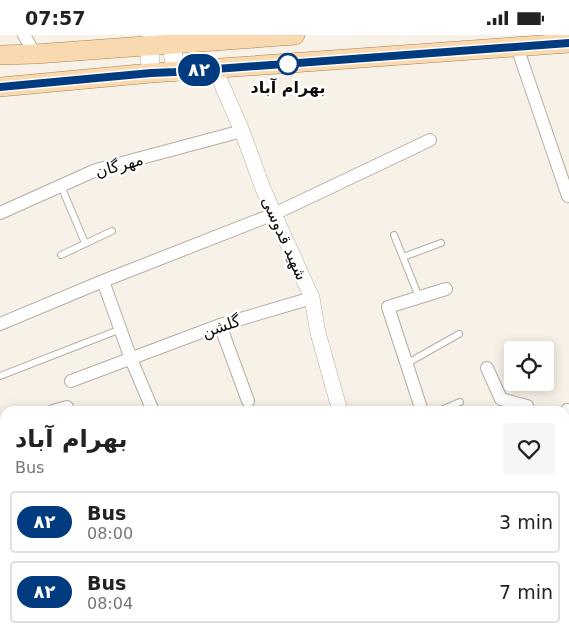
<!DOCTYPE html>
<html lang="en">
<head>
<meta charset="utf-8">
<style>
	:root { --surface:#fff; --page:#f6f6f6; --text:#222; --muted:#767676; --line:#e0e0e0 }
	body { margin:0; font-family:"DejaVu Sans",Vazirmatn,sans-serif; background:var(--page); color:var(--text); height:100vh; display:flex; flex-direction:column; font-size:19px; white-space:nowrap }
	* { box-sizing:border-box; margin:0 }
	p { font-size:16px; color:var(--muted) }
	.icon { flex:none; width:28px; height:28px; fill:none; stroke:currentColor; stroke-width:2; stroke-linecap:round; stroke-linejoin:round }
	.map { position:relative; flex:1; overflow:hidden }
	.details { position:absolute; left:0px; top:371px; width:570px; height:236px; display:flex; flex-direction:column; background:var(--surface); border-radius:15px 15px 0 0; box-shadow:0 2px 12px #0003 }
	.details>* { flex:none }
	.badge { padding:0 10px; border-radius:16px; font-size:18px; line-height:32px }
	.tools { position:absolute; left:504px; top:306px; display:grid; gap:10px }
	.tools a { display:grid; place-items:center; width:50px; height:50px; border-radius:5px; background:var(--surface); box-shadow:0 2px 12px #0003; font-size:25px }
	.map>.badge { position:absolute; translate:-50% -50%; box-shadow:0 0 0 2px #fff }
	.round { display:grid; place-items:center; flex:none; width:52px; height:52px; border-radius:5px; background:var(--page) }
	.headline { display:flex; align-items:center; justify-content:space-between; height:85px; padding:0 15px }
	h1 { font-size:24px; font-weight:600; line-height:38px }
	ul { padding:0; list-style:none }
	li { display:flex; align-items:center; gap:15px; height:62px; margin:0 10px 8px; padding:0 5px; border:2px solid var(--line); border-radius:5px }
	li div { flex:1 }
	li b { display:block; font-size:19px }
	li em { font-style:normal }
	li .badge { min-width:55px; font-weight:700; text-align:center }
	.status { display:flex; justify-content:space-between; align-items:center; height:35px; padding:0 25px; background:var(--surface); direction:ltr }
	.status svg { height:14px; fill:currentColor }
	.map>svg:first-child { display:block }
	.building { fill:#433f47 }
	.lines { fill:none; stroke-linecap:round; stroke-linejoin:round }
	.service-casing { stroke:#b5aea6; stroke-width:8 }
	.minor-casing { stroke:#b5aea6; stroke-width:14 }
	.tertiary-casing { stroke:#b5aea6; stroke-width:16 }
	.secondary-casing { stroke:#b5aea6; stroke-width:19 }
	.primary-casing { stroke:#a48253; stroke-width:20 }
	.service { stroke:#fff; stroke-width:6 }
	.minor { stroke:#fff; stroke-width:12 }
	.tertiary { stroke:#fff; stroke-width:15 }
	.secondary { stroke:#fff; stroke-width:18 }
	.primary { stroke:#f9dab0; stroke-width:19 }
	.line-casing { stroke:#fff; stroke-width:11 }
	.line { stroke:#003b80; stroke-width:8 }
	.stop-dot { fill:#fff; stroke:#003b80; stroke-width:2.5 }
	.labels { text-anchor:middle; stroke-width:5; stroke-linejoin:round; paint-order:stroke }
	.stop-label { font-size:16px; font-weight:bold; fill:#0f0c09; stroke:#fff }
	.street-label { font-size:16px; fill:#0f0c09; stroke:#fff }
</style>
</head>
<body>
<div class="status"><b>07:57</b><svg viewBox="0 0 49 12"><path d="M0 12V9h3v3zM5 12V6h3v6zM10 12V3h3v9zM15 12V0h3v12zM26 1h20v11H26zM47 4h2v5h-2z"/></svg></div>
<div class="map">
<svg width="569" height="607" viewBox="0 0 569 607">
	<rect width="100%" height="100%" fill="#f8f1e8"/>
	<path class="building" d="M569,443v57h-4v-56z"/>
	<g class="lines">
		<g class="service-casing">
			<path id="service" d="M61,151l24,57
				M394,200l25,62
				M61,220l51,-24
				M403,222l38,-14
				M406,329l53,-30
				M0,341l121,-47
				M439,376l21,-9"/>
		</g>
		<g class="minor-casing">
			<path id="minor" d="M24,0l11,19
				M517,12l51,149
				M0,178l96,-43 146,-39
				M103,246l28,78 22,52
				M0,289l103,-43 171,-67 156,-74
				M220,290l28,76
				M487,333l14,31 26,7v5
				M71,346l149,-56 92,-27
				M567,375l2,6
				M53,376l14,-4
				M422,376l-34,-104 58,-18
				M0,391l5,-1
				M0,417l5,17
				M0,479l5,-2
				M565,569l4,-1
				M48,602l1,5
				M140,602l1,5
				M218,602l1,5
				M238,602l2,5
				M336,602l1,5
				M375,602l1,5"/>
		</g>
		<g class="tertiary-casing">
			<path id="tertiary" d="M215,34l27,62 20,55 12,28 38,84 6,35 22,78
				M565,431l4,-1
				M505,602l1,5
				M115,607l16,-5"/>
		</g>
		<g class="secondary-casing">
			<path id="secondary" d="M170,0l2,9 3,28
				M151,38l-2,-28 3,-10"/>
		</g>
		<g class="primary-casing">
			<path id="primary" d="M0,20l35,-1 260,-19
				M0,52l151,-14 418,-30"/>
		</g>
		<use href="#service" class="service"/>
		<use href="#minor" class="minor"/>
		<use href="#tertiary" class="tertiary"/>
		<use href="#secondary" class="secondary"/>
		<use href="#primary" class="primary"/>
	</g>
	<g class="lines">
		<g class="line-casing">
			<path id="line" d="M0,52l151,-14 24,-1 394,-29"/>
		</g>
		<use href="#line" class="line"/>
	</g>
	<circle class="stop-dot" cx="288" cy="29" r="10"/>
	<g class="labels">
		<g class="stop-label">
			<text x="288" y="58">بهرام آباد</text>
		</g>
		<g class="street-label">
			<text transform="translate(119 130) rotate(-16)" y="6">مهرگان</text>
			<text transform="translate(285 203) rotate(66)" y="6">شهید قدوسی</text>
			<text transform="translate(221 291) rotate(-19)" y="6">گلشن</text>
		</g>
	</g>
</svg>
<div class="tools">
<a><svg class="icon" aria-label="locate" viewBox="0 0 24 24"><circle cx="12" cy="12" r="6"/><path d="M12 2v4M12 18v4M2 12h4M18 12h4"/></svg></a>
</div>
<b class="badge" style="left:199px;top:35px;background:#003b80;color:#fff">۸۲</b>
<section class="details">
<div class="headline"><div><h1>بهرام آباد</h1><p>Bus</p></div><a class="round"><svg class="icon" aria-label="heart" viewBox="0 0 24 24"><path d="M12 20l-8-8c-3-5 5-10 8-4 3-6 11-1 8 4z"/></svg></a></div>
<ul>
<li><span class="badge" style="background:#003b80;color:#fff">۸۲</span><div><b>Bus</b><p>08:00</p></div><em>3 min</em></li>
<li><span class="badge" style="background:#003b80;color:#fff">۸۲</span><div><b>Bus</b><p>08:04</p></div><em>7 min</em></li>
</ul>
</section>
</div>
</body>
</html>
